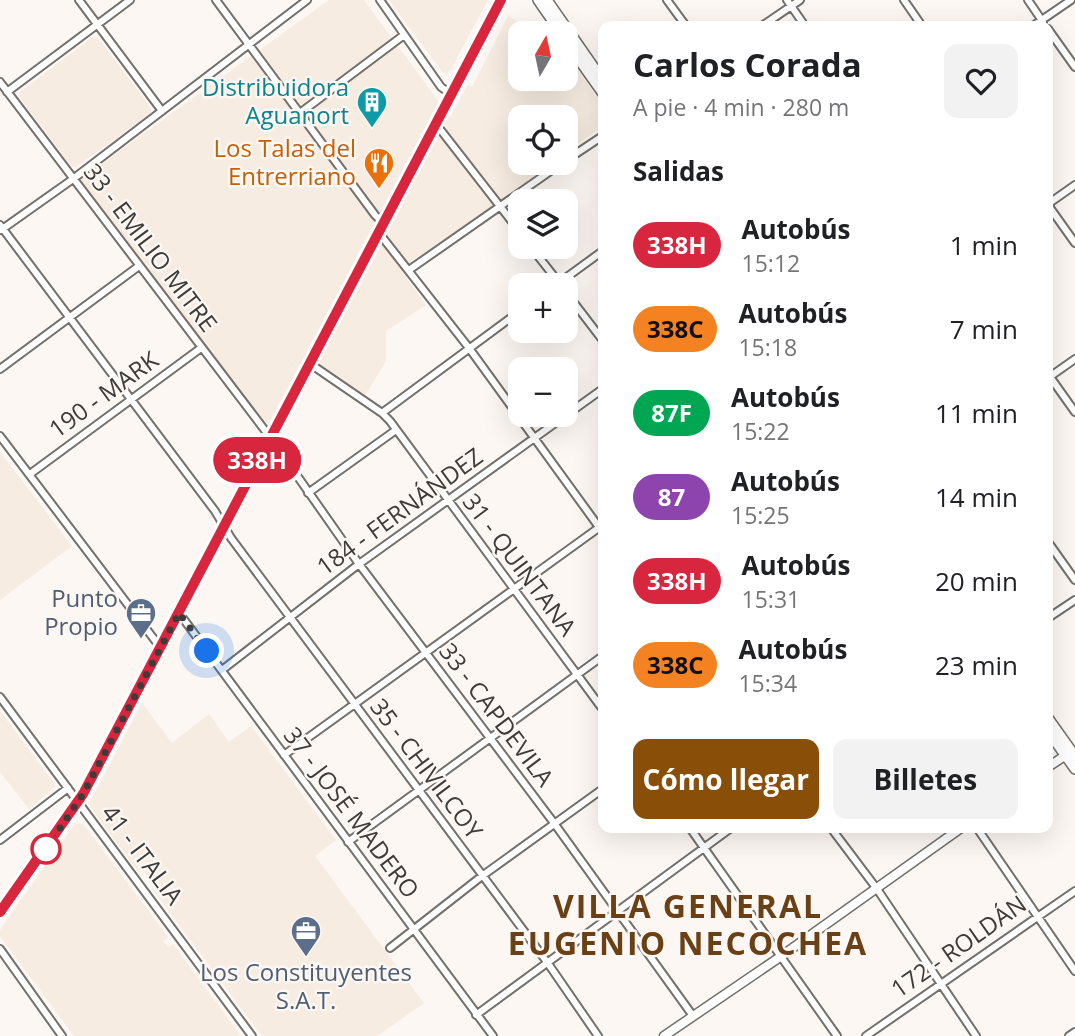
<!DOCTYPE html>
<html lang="es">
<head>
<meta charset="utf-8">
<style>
	:root { --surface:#fff; --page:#f2f2f2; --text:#202124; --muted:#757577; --accent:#894e07 }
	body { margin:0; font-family:"Open Sans",sans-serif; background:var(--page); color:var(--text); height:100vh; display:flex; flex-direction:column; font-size:26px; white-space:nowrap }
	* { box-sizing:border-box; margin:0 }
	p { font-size:23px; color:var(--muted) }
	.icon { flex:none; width:38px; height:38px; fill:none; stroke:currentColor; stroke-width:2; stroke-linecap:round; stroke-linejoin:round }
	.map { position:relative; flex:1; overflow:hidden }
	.sheet { position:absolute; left:598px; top:21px; width:455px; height:812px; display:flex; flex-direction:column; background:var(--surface); border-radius:14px; box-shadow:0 7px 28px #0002 }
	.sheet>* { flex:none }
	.badge { padding:0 14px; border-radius:23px; font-size:24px; line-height:46px }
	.needle { width:46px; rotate:9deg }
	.fabs { position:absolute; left:508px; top:21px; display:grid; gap:14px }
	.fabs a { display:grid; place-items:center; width:70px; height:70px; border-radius:14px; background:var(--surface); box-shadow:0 7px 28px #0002; font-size:35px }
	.you { position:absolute; width:35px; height:35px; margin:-18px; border:5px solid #fff; border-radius:50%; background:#1a73e8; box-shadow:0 0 0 10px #1a73e833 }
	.map>.badge { position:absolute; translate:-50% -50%; box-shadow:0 0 0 4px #fff }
	h2 { padding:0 35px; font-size:26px; line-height:63px }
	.round { display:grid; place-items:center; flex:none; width:74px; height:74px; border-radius:14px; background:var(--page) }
	.summary { display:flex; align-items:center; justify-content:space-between; height:119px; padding:0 35px }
	h1 { font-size:33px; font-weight:700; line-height:52px }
	.button { display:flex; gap:14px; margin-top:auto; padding:14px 35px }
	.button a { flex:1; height:80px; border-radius:14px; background:var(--accent); color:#fff; font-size:28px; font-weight:700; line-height:80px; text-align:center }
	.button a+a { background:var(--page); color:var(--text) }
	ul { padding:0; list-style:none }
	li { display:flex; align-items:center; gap:21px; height:84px; padding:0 35px }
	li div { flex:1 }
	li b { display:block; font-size:26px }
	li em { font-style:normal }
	li .badge { min-width:77px; font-weight:700; text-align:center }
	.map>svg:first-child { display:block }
	.built { fill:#f6ece1 }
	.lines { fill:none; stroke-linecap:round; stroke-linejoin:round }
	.minor-casing { stroke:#736f6b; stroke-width:10 }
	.tertiary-casing { stroke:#736f6b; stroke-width:11 }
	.secondary-casing { stroke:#736f6b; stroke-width:12 }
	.primary-casing { stroke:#d5d4d4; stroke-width:14 }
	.minor { stroke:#fff; stroke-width:6 }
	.tertiary { stroke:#fff; stroke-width:8 }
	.secondary { stroke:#fff; stroke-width:9 }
	.primary { stroke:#dcb87a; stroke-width:10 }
	.line-casing { stroke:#fff; stroke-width:16 }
	.line { stroke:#d7263d; stroke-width:10 }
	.walk { stroke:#3e3c3a; stroke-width:7; stroke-dasharray:0 12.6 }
	.stop-dot { fill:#fff; stroke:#d7263d; stroke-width:3.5 }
	.labels { text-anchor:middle; stroke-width:5; stroke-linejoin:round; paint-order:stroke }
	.culture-label { font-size:24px; fill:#0d838f; stroke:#fcf7f2; text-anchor:end }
	.food-label { font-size:24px; fill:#c56008; stroke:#fcf7f2; text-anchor:end }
	.street-label { font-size:24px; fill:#3e3c3a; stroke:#fcf7f2 }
	.service-label { font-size:24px; fill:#4e5e75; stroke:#fcf7f2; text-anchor:end }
	.district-label { font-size:32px; font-weight:bold; letter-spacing:2px; fill:#6a4016; stroke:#fcf7f2 }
</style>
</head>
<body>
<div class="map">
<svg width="1075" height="1036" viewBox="0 0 1075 1036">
	<rect width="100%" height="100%" fill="#fcf7f2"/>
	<path class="built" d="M329,0h35l86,117 18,-32 4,2 36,-71 31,17h-19v46h45v-27l39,55v18l-39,28v-36h-45v46h32l-150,109 24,33 -40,26v30l-23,38 -59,-38 -31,62 -11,-1 -183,-242z
		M389,0h99l-40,74 -5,-1z
		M93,37l5,1 53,70v5l-75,54 -5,-1 -52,-69 1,-5z
		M0,452l72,94 -72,54z
		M142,703l30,40 37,-29 20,28 22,-16 85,114 -21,16 109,147 -47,33h-115l-109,-146v-6l-9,-12 -6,-1 -48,-64v-5z
		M0,711l56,75 -27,23 -29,-37z
		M75,824h8l85,113 -5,4 5,6 5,-3 68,92h-167l-74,-100v-6z"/>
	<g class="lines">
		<g class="minor-casing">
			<path id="minor" d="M79,0l83,111
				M216,0l159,215 8,8
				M380,0l61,87 10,7
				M667,0l19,26
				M787,0l18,26
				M904,0l18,26
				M1028,0l15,22
				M762,26l38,-26
				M1033,26l38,-26
				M1048,29l27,38
				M0,82l270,355 89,127 195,259 139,193
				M7,92l123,-92
				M300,113l104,-78
				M436,124l84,108
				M565,161l39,-26
				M1048,204l27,-19
				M1048,205l27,38
				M0,225l215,286 16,27 316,424 51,74
				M1,230l72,-51 234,-179
				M379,233l90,115 135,186
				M531,247l29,37
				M409,270l153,-107
				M556,285l48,-35
				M565,291l39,51
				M309,363l73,50 8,8 214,290
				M0,369l139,-103
				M1048,374l27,38
				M1048,378l27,-19
				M382,413l138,-102
				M0,436l160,211
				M30,474l171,-126
				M308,493l88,-63
				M1048,542l27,38
				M179,613l314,423
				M1048,618l27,-18
				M222,670l137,-106 245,-176
				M0,697l252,339
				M284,755l320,-231
				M690,828l147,208
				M831,828l46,61 99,147
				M977,828l98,143
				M0,840l68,-52
				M348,842l256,-187
				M390,948l92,-72 122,-88
				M0,949l62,87
				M476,1015l255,-187
				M866,1036l209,-145
				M1069,1036l6,-4"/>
		</g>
		<g class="tertiary-casing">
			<path id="tertiary" d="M1048,767l21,-14
				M664,1036l116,-79 181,-129"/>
		</g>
		<g class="secondary-casing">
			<path id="secondary" d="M538,0l23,33
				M547,0l57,82
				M565,40l39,55
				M1048,718l27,38
				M1048,731l27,38"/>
		</g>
		<g class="primary-casing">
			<path id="primary" d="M0,912l83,-118 418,-794"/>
		</g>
		<use href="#minor" class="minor"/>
		<use href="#tertiary" class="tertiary"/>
		<use href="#secondary" class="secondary"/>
		<use href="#primary" class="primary"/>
	</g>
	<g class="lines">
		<g class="line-casing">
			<path id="line" d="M0,912l83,-118 418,-794"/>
		</g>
		<use href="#line" class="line"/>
		<path class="walk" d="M46,849l37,-55 96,-181 28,38"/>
	</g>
	<defs>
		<g id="building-pin" transform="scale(1.575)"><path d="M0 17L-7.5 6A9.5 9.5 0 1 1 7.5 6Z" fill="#0f9aa8" stroke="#fcf7f2"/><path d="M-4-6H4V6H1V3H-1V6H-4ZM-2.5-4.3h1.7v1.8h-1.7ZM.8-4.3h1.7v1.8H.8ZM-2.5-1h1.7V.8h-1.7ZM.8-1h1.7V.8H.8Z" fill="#fff"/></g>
		<g id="restaurant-pin" transform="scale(1.575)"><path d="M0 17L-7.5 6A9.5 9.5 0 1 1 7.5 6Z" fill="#e8710a" stroke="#fcf7f2"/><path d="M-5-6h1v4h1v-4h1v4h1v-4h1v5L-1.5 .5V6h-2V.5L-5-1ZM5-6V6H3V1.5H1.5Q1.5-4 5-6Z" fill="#fff"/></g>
		<g id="office-pin" transform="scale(1.575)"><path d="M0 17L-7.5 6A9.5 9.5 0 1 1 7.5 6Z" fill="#5c6f8a" stroke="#fcf7f2"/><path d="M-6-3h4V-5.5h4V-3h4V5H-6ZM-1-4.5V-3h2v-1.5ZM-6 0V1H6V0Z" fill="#fff"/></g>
	</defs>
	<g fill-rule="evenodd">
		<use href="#building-pin" x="372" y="102"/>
		<use href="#restaurant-pin" x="379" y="163"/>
		<use href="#office-pin" x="141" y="613"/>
		<use href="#office-pin" x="306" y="931"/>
	</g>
	<circle class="stop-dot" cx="46" cy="849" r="14"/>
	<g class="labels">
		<g class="culture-label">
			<text x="349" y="96">Distribuidora<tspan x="349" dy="28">Aguanort</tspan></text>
		</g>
		<g class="food-label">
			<text x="356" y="157">Los Talas del<tspan x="356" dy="28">Entrerriano</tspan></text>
		</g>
		<g class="street-label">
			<text transform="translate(150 248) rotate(53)" y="8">33 - EMILIO MITRE</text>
			<text transform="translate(104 395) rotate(-36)" y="8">190 - MARK</text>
			<text transform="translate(400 512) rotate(-36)" y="8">184 - FERNÁNDEZ</text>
			<text transform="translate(519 565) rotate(53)" y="8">31 - QUINTANA</text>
			<text transform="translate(496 715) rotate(53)" y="8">33 - CAPDEVILA</text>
			<text transform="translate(426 769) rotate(53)" y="8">35 - CHIVILCOY</text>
			<text transform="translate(351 813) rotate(53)" y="8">37 - JOSÉ MADERO</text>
			<text transform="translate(142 855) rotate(53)" y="8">41 - ITALIA</text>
			<text transform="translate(959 947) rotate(-35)" y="8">172 - ROLDÁN</text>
		</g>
		<g class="service-label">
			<text x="118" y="607">Punto<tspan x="118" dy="28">Propio</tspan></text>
			<text x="306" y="981" text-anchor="middle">Los Constituyentes<tspan x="306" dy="28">S.A.T.</tspan></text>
		</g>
		<g class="district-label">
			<text x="688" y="918">VILLA GENERAL<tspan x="688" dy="37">EUGENIO NECOCHEA</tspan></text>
		</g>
	</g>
</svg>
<div class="fabs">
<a><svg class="needle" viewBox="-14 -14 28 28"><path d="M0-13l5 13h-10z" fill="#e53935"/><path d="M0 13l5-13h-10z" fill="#757577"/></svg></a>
<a><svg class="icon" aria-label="locate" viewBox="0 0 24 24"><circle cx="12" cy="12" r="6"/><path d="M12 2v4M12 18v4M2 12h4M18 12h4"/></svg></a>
<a><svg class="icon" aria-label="layers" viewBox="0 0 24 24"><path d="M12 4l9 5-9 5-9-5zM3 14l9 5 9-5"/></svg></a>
<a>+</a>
<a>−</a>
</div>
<div class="you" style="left:207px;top:651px"></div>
<b class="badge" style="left:257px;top:460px;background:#d7263d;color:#fff">338H</b>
<section class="sheet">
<div class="summary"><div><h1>Carlos Corada</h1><p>A pie · 4 min · 280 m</p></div><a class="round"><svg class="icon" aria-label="heart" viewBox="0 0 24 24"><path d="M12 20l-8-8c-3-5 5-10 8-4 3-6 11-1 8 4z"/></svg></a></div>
<h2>Salidas</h2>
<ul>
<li><span class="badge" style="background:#d7263d;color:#fff">338H</span><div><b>Autobús</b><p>15:12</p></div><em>1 min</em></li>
<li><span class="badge" style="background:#f58220;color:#111">338C</span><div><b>Autobús</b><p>15:18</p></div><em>7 min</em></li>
<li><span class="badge" style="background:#00a651;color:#fff">87F</span><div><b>Autobús</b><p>15:22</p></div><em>11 min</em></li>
<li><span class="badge" style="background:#8e44ad;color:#fff">87</span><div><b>Autobús</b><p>15:25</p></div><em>14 min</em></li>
<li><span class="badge" style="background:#d7263d;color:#fff">338H</span><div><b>Autobús</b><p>15:31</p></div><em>20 min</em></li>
<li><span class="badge" style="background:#f58220;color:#111">338C</span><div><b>Autobús</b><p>15:34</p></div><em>23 min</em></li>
</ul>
<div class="button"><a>Cómo llegar</a><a>Billetes</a></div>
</section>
</div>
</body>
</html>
